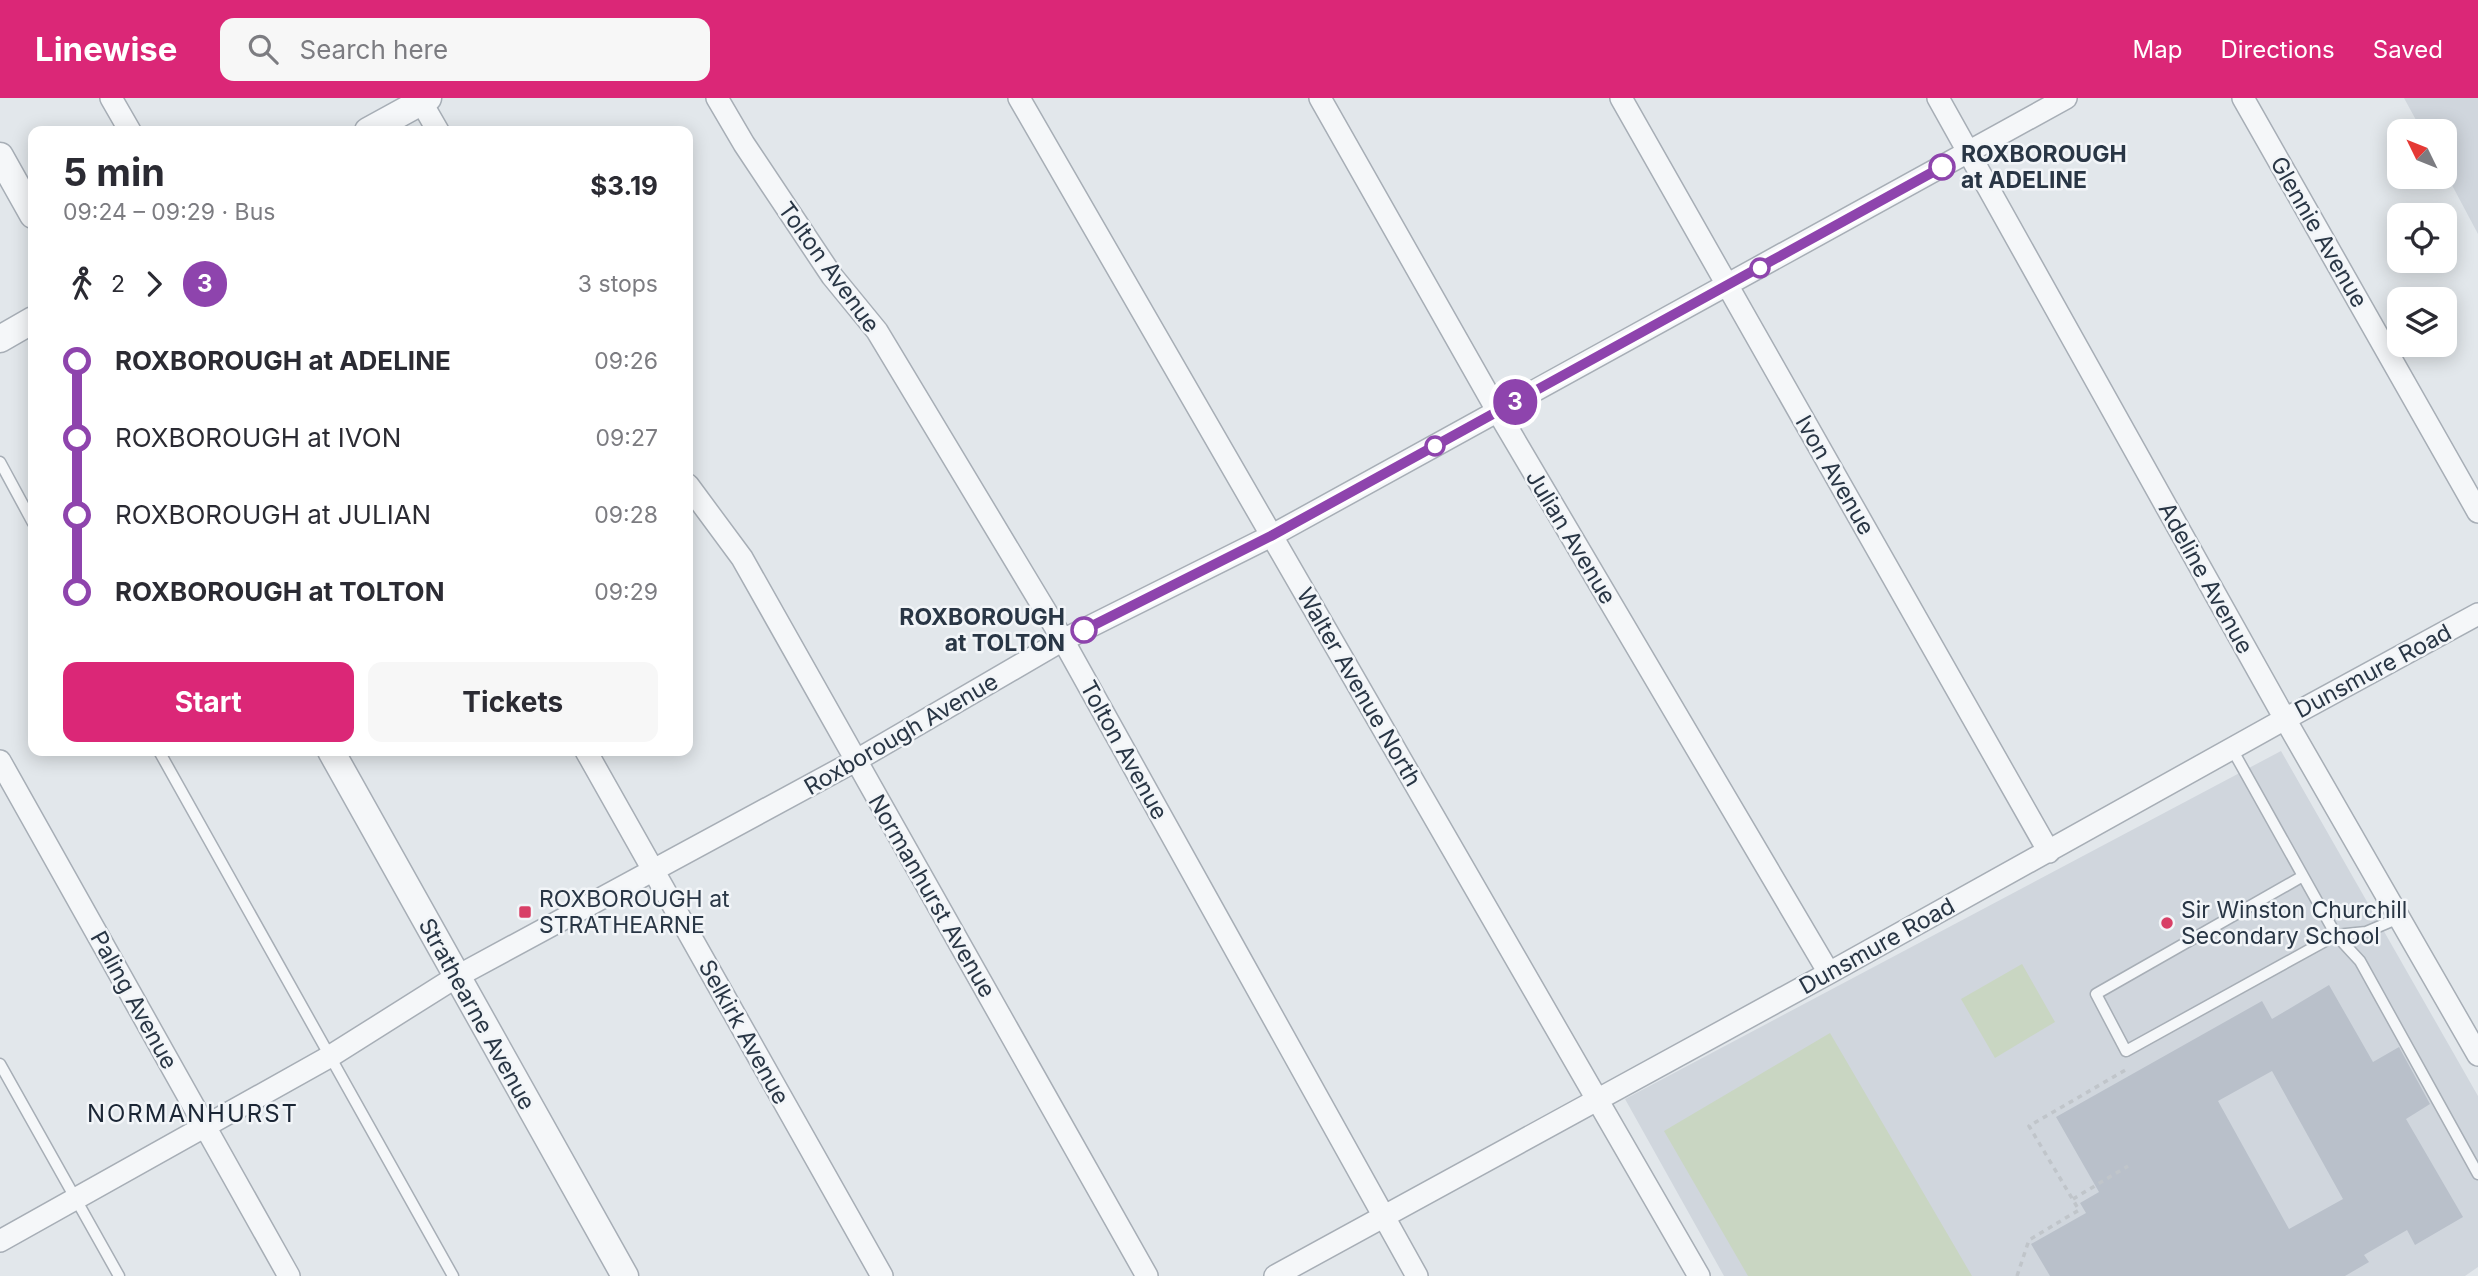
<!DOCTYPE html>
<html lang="en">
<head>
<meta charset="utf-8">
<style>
	:root { --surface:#fff; --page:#f7f7f7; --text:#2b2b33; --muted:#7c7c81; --accent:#db2777 }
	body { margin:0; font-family:Inter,sans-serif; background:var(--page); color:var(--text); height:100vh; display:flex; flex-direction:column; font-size:26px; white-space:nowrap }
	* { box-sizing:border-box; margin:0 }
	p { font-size:23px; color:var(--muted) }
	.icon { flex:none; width:38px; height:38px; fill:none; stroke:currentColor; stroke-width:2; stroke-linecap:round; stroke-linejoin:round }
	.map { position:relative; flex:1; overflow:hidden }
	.details { position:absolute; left:28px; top:28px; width:665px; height:630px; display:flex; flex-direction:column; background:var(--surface); border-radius:14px; box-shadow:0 4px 18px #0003 }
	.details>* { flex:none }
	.badge { padding:0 14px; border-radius:23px; font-size:24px; line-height:46px }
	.needle { width:46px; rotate:313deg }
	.tools { position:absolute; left:2387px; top:21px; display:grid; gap:14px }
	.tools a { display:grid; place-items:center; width:70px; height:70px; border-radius:14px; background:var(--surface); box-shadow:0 4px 18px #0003; font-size:35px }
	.map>.badge { position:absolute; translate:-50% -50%; box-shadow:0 0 0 4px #fff }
	.legs { display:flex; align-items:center; gap:10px; height:77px; padding:0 35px; font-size:23px }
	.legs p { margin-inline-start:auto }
	.head { display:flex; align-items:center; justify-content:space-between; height:119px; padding:0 35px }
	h1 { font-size:38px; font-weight:700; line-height:52px }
	.primary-button { display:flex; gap:14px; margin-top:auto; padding:14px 35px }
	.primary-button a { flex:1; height:80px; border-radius:14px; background:var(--accent); color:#fff; font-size:28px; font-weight:700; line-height:80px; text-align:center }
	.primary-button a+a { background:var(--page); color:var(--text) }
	ul { padding:0 35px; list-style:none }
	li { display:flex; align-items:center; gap:24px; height:77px; font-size:26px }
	li i { display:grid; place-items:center; width:10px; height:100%; margin:0 9px; background:currentColor }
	li i::after { content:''; width:18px; height:18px; margin:-9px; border:5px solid; border-radius:50%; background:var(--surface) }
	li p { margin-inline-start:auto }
	li:first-child i { background:linear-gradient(#0000 50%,currentColor 0) }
	li:last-child i { background:linear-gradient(currentColor 50%,#0000 0) }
	header { display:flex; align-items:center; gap:42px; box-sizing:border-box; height:98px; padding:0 35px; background:var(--accent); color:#fff }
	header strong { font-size:33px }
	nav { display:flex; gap:38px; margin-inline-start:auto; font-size:24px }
	.search { width:490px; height:63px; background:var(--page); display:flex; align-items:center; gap:18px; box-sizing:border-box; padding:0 24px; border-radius:14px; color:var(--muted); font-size:26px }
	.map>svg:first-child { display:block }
	.built { fill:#d0d6dd }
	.green { fill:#c9d6c2 }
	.building { fill:#b9c0ca; fill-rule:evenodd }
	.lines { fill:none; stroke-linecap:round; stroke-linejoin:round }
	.service-casing { stroke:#a7aeb6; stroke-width:13 }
	.minor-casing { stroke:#a7aeb6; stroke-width:24 }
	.tertiary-casing { stroke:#a7aeb6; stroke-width:29 }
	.path { stroke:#c0c5ca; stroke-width:3.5; stroke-dasharray:5 5; stroke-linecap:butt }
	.service { stroke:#f5f7f9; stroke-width:10 }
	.minor { stroke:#f5f7f9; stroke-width:21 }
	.tertiary { stroke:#f5f7f9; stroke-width:26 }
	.line-1-casing { stroke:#fff; stroke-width:16 }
	.line-1 { stroke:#8e44ad; stroke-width:10 }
	.stop-1-dot { fill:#fff; stroke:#8e44ad; stroke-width:3.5 }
	.poi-dot { fill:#d83f66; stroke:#f2f5f8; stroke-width:2.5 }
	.labels { text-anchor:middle; stroke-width:5; stroke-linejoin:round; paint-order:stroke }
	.stop-label { font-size:23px; font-weight:bold; fill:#293645; stroke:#f2f5f8; text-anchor:start }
	.street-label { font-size:23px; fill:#293645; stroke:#f2f5f8 }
	.poi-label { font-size:23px; fill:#293645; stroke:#f2f5f8; text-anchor:start }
	.neighbourhood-label { font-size:24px; letter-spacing:2px; fill:#1b2635; stroke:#f2f5f8 }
</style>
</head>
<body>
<header>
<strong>Linewise</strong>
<div class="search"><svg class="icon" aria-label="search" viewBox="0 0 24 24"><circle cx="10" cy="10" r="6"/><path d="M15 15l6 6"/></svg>Search here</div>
<nav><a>Map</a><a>Directions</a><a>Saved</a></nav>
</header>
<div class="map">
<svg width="2478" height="1178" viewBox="0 0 2478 1178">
	<rect width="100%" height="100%" fill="#e2e7eb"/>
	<path class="built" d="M2404,0h74v136l-33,-62v-41h-23z
		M2281,653l197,345v171l-13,9h-741l-99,-177z"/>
	<path class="green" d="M2022,866l33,58 -60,36 -34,-59z
		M1830,935l142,243h-224l-84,-145z"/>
	<path class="building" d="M2329,887l44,77 26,-15 31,57 -24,15 57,98 -48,28 -8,-15 -43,25 5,7 -24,14h-295l-19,-32 55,-31 -6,-10 19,-11 -43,-75 206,-116 10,18zM2272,973l71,128 -54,30 -71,-128z"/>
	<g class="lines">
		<g class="service-casing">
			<path id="service" d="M0,364l33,61
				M2232,651l104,186 -210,116 -30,-57 207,-118
				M159,653l294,525
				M2336,837l24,26 118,213
				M2336,837l30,-3 33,-14
				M0,966l119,212"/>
		</g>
		<g class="minor-casing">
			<path id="minor" d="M111,0l19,33
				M419,0l19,33
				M717,0l27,46 88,132 45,55 186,309 354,636
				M1019,0l680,1178
				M1320,0l178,314 331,561
				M1621,0l428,754
				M1938,0l347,621 193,336
				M2243,0l235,414
				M688,387l54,73 405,718
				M586,653l296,525
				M0,663l289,515
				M0,1143l329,-184 127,-80 399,-216 208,-121 208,-104 795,-438
				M1275,1178l554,-303 456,-254 193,-105"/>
		</g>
		<g class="tertiary-casing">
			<path id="tertiary" d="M368,33l60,-33
				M0,58l33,59
				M0,241l33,-19
				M331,653l294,525"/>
		</g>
		<path class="path" d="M2073,1101l55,-33
			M2017,1178l12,-36 50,-30 -50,-84 100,-58"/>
		<use href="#service" class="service"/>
		<use href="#minor" class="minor"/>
		<use href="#tertiary" class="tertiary"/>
	</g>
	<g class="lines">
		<g class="line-1-casing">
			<path id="line-1" d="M1084,532l187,-94 671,-369"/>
		</g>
		<use href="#line-1" class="line-1"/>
	</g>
	<g class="stop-1-dot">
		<circle cx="1942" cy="69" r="12"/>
		<circle cx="1760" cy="170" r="9"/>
		<circle cx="1435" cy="348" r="9"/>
		<circle cx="1084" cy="532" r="12"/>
	</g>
	<g class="poi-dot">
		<rect x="518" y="807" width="14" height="14" rx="3.5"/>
		<circle cx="2167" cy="825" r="7"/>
	</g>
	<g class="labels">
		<g class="stop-label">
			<text x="1961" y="64">ROXBOROUGH<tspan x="1961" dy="26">at ADELINE</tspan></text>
			<text x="1065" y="527" text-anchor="end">ROXBOROUGH<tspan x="1065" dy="26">at TOLTON</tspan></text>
		</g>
		<g class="street-label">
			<text transform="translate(2319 134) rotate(60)" y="8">Glennie Avenue</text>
			<text transform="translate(829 169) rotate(54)" y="8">Tolton Avenue</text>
			<text transform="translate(1835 377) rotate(60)" y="8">Ivon Avenue</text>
			<text transform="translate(1571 439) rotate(59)" y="8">Julian Avenue</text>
			<text transform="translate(2206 480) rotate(61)" y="8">Adeline Avenue</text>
			<text transform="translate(2373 573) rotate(-28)" y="8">Dunsmure Road</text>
			<text transform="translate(1359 589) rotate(60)" y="8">Walter Avenue North</text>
			<text transform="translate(901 636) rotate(-30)" y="8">Roxborough Avenue</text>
			<text transform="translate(1124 652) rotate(61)" y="8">Tolton Avenue</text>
			<text transform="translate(932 798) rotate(60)" y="8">Normanhurst Avenue</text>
			<text transform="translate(1877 848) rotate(-29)" y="8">Dunsmure Road</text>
			<text transform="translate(134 902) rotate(61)" y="8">Paling Avenue</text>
			<text transform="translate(477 916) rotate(61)" y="8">Strathearne Avenue</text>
			<text transform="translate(744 934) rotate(61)" y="8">Selkirk Avenue</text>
		</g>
		<g class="poi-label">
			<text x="539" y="809">ROXBOROUGH at<tspan x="539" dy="26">STRATHEARNE</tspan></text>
			<text x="2181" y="820">Sir Winston Churchill<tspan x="2181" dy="26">Secondary School</tspan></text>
		</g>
		<g class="neighbourhood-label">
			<text x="193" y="1024">NORMANHURST</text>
		</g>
	</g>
</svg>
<div class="tools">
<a><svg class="needle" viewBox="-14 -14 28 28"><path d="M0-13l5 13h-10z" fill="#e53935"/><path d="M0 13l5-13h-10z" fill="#7c7c81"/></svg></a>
<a><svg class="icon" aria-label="locate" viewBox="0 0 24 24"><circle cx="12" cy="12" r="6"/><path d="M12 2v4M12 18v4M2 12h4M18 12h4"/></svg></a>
<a><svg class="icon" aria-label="layers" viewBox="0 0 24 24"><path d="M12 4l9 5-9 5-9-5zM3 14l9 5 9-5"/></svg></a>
</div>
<b class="badge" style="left:1515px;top:304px;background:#8e44ad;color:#fff">3</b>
<section class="details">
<div class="head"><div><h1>5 min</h1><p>09:24 – 09:29 · Bus</p></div><b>$3.19</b></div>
<div class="legs"><svg class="icon" aria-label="walk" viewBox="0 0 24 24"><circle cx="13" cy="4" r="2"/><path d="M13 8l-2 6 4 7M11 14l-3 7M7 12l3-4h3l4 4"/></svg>2<svg class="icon" aria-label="forward" viewBox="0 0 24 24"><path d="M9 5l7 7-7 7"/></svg><b class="badge" style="background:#8e44ad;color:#fff">3</b><p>3 stops</p></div>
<ul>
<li><i style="color:#8e44ad"></i><b>ROXBOROUGH at ADELINE</b><p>09:26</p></li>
<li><i style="color:#8e44ad"></i><span>ROXBOROUGH at IVON</span><p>09:27</p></li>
<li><i style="color:#8e44ad"></i><span>ROXBOROUGH at JULIAN</span><p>09:28</p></li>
<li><i style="color:#8e44ad"></i><b>ROXBOROUGH at TOLTON</b><p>09:29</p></li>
</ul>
<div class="primary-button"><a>Start</a><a>Tickets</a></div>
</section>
</div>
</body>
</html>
